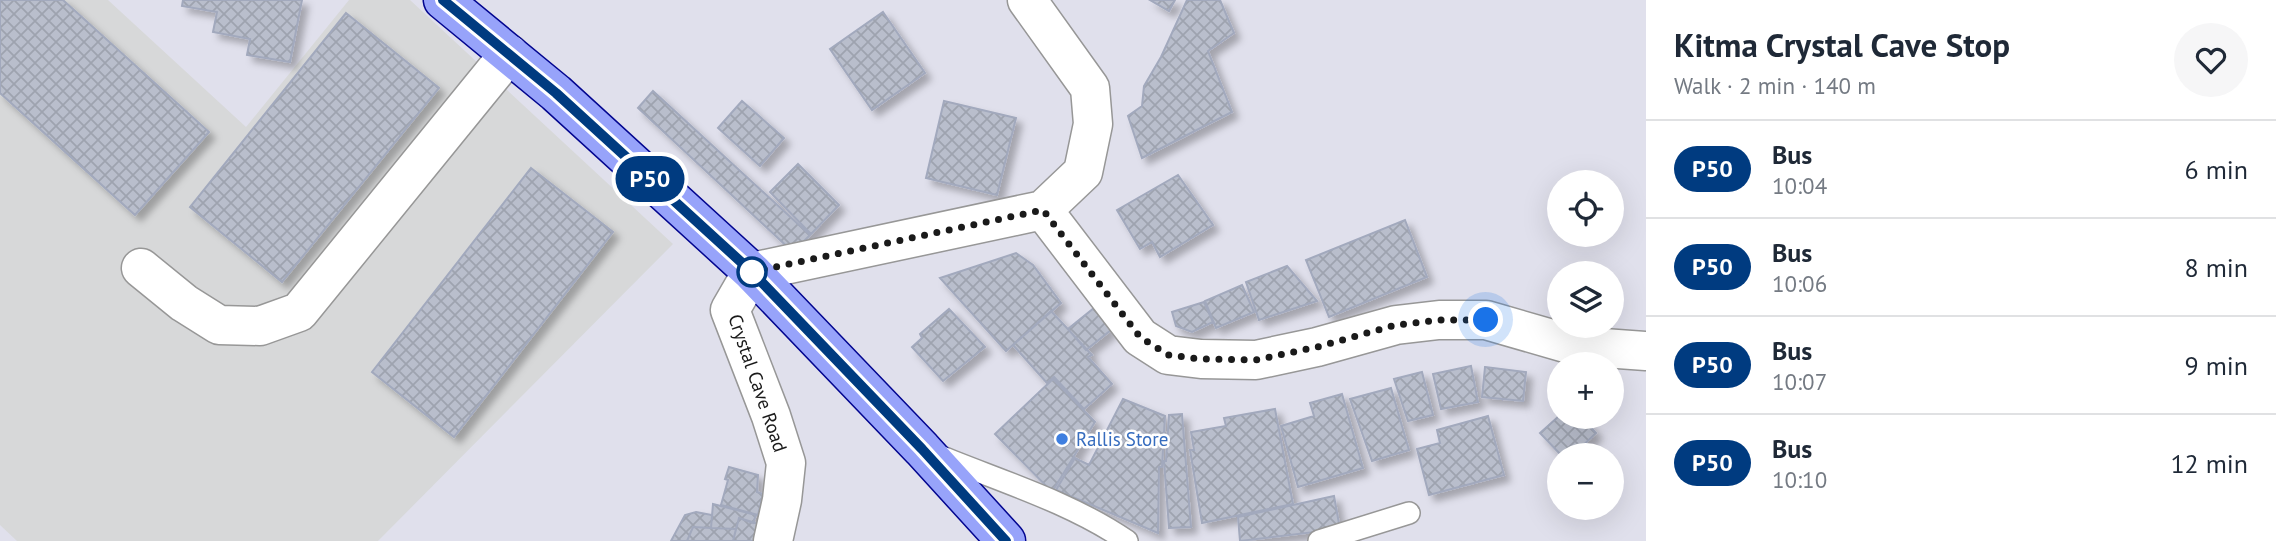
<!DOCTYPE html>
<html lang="en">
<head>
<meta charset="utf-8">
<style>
	:root { --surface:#fff; --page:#f6f6f7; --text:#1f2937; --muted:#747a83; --line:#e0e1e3 }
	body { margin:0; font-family:"PT Sans",sans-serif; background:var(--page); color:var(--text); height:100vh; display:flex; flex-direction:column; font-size:26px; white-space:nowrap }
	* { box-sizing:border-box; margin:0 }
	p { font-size:23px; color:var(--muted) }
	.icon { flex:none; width:38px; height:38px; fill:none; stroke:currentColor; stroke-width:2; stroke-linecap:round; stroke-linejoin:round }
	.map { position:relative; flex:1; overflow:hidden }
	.side { display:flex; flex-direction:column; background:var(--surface); width:630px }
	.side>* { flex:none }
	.badge { padding:0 14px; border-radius:23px; font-size:24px; line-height:46px }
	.buttons { position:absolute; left:1547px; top:170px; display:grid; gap:14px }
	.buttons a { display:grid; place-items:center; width:77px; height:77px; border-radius:50%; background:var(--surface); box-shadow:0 7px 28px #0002; font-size:35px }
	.you { position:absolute; width:35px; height:35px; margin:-18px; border:5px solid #fff; border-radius:50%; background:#1a73e8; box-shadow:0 0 0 10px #1a73e833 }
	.map>.badge { position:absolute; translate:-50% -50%; box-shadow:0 0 0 4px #fff }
	.round { display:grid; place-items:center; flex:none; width:74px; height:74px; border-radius:37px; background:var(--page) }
	.head { display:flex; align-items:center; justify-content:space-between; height:119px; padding:0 28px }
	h1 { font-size:33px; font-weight:800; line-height:52px }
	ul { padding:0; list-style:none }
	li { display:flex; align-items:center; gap:21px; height:98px; padding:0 28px; border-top:2px solid var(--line) }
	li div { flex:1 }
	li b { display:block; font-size:26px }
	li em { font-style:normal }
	li .badge { min-width:77px; font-weight:700; text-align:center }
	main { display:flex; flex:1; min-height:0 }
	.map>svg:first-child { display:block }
	.residential { fill:#d7d8d9 }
	.building { fill:url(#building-cross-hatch); stroke:#a2a9bd; stroke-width:2; filter:url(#shadow) }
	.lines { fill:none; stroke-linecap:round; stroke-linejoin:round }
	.service-casing { stroke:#979797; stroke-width:24 }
	.minor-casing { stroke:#979797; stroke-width:41 }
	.primary-casing { stroke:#02058f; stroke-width:41 }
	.service { stroke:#fff; stroke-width:21 }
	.minor { stroke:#fff; stroke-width:38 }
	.primary { stroke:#97a3fa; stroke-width:38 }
	.line-casing { stroke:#fff; stroke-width:16 }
	.line { stroke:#003b80; stroke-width:10 }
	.walk { stroke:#1a1a1a; stroke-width:7; stroke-dasharray:0 12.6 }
	.stop-dot { fill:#fff; stroke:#003b80; stroke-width:3.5 }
	.shop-dot { fill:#3f7fe0; stroke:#fff; stroke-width:2.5 }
	.labels { text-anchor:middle; stroke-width:5; stroke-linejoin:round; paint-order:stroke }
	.street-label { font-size:19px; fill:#1a1a1a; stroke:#fff }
	.shop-label { font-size:19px; fill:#366cbe; stroke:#fff; text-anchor:start }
</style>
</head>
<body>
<main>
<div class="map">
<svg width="1646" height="541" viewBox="0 0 1646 541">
	<defs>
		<pattern id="building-cross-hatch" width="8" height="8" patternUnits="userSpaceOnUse" patternTransform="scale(1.75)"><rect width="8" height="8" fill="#b9becc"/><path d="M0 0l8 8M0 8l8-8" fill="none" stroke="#9ea3af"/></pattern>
		<filter id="shadow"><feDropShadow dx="6" dy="6" stdDeviation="3.5" flood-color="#0004"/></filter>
	</defs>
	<rect width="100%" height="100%" fill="#e0e0ec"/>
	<path class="residential" d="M0,0h108l138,127 103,-127h61l263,244 -295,297h-361l-17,-16z"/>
	<path class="building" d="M0,0h63l146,132 -74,83 -135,-122z
		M183,0h119l-12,62 -43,-7 3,-16 -37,-7 4,-20 -35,-6z
		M1150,0h25l-6,11z
		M1187,0h33l14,33 -26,18 24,61 -90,46 -14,-42 14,-10 2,-20 17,-29z
		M883,12l42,61 -53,37 -42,-61z
		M346,13l93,75 -157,194 -92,-75z
		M653,91l157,144 -17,17 -155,-144z
		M742,101l42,37 -24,28 -42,-38z
		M944,101l72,17 -19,77 -71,-17z
		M798,164l41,41 -28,29 -41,-42z
		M531,168l82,64 -159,205 -82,-65z
		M1178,175l35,50 -53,32 -8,-15 -12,7 -23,-39z
		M1405,220l22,57 -98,40 -23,-57z
		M1016,253l17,12 28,38 -55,48 -66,-73z
		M1287,266l30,35 -58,19 -13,-38z
		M1242,285l12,27 -38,16 -11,-27z
		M1204,302l9,20 -21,10 -16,-6 -4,-14z
		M1094,308l17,22 -25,20 -18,-21z
		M949,309l36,38 -42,34 -31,-34 10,-9 -2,-4z
		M1051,311l41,44 -4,2 24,27 -28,25 -30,-32 -7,6 -34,-38z
		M1471,366l7,36 -37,7 -8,-35z
		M1485,367l41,5 -3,29 -41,-4z
		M1422,372l11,43 -25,6 -14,-42z
		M1053,379l42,43 -43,70 -57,-58z
		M1391,388l18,62 -37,11 -22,-62z
		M1342,394l21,74 -65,19 -17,-61 33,-10 -4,-13z
		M1123,399l42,17 -3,51h-3l-1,66 -102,-43 19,-32 14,7z
		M1275,409l18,95 -91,19 -12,-73h4l-3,-18 35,-6 -2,-8z
		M1182,414l9,113 -22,1 -5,-67h2l3,-46z
		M1488,416l16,59 -75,20 -12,-46 23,-6 -3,-13z
		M1559,416h21l16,17 -23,22h-12l-21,-22z
		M729,467l29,8 -1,17 6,2 -5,21 -37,-10 7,-25 -3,-1z
		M1334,496l6,33 -100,12 -2,-24z
		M713,504l43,11 -3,8 -14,-5 -3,11 -25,-1z
		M696,512l16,3 -1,13 -18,-1 -6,14h-16l14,-26z
		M739,518l23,7 -5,16h-24z
		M693,527l18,1 25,1 -3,12h-46z"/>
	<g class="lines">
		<g class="service-casing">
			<path id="service" d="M937,455c63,26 133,47 190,86
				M1319,541l90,-28"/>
		</g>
		<g class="minor-casing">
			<path id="minor" d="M1027,0l63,88 3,36 -10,48 -40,38
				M141,268l43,35 35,22 41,1 39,-14 210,-258
				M773,541l9,-41 4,-37 -15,-47 -41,-106 22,-38 291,-62 97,127 28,18 33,4 55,1 61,-13 79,-22 43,-5h47l90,26 70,5"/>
		</g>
		<g class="primary-casing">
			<path id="primary" d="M443,0l113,93 196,179 170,177 84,92"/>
		</g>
		<use href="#service" class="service"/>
		<use href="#minor" class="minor"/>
		<use href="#primary" class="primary"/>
	</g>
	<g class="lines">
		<g class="line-casing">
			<path id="line" d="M443,0l113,93 196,179 170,177 84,92"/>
		</g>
		<use href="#line" class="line"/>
		<path class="walk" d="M752,272l291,-62 97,127 28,18 33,4 55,1 61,-13 79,-22 43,-5h47"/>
	</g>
	<circle class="stop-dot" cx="752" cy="272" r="14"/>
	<circle class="shop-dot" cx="1062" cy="439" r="7"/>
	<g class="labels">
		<g class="street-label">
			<text transform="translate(758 383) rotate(71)" y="7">Crystal Cave Road</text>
		</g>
		<g class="shop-label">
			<text x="1076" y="446">Rallis Store</text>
		</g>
	</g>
</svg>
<div class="buttons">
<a><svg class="icon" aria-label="locate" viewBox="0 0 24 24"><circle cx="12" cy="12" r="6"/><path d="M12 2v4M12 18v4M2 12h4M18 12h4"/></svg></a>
<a><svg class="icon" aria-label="layers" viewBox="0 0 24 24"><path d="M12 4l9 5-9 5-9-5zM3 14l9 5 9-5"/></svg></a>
<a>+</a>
<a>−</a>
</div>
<div class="you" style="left:1486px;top:320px"></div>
<b class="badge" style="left:650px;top:179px;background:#003b80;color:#fff">P50</b>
</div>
<section class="side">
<div class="head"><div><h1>Kitma Crystal Cave Stop</h1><p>Walk · 2 min · 140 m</p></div><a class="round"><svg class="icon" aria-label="heart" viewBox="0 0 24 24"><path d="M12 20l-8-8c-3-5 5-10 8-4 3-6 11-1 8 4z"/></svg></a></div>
<ul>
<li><span class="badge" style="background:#003b80;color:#fff">P50</span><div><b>Bus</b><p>10:04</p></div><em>6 min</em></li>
<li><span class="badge" style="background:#003b80;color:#fff">P50</span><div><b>Bus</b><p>10:06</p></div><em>8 min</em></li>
<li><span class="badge" style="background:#003b80;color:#fff">P50</span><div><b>Bus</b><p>10:07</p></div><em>9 min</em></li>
<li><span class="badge" style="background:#003b80;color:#fff">P50</span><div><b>Bus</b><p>10:10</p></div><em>12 min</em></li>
</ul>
</section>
</main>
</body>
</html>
